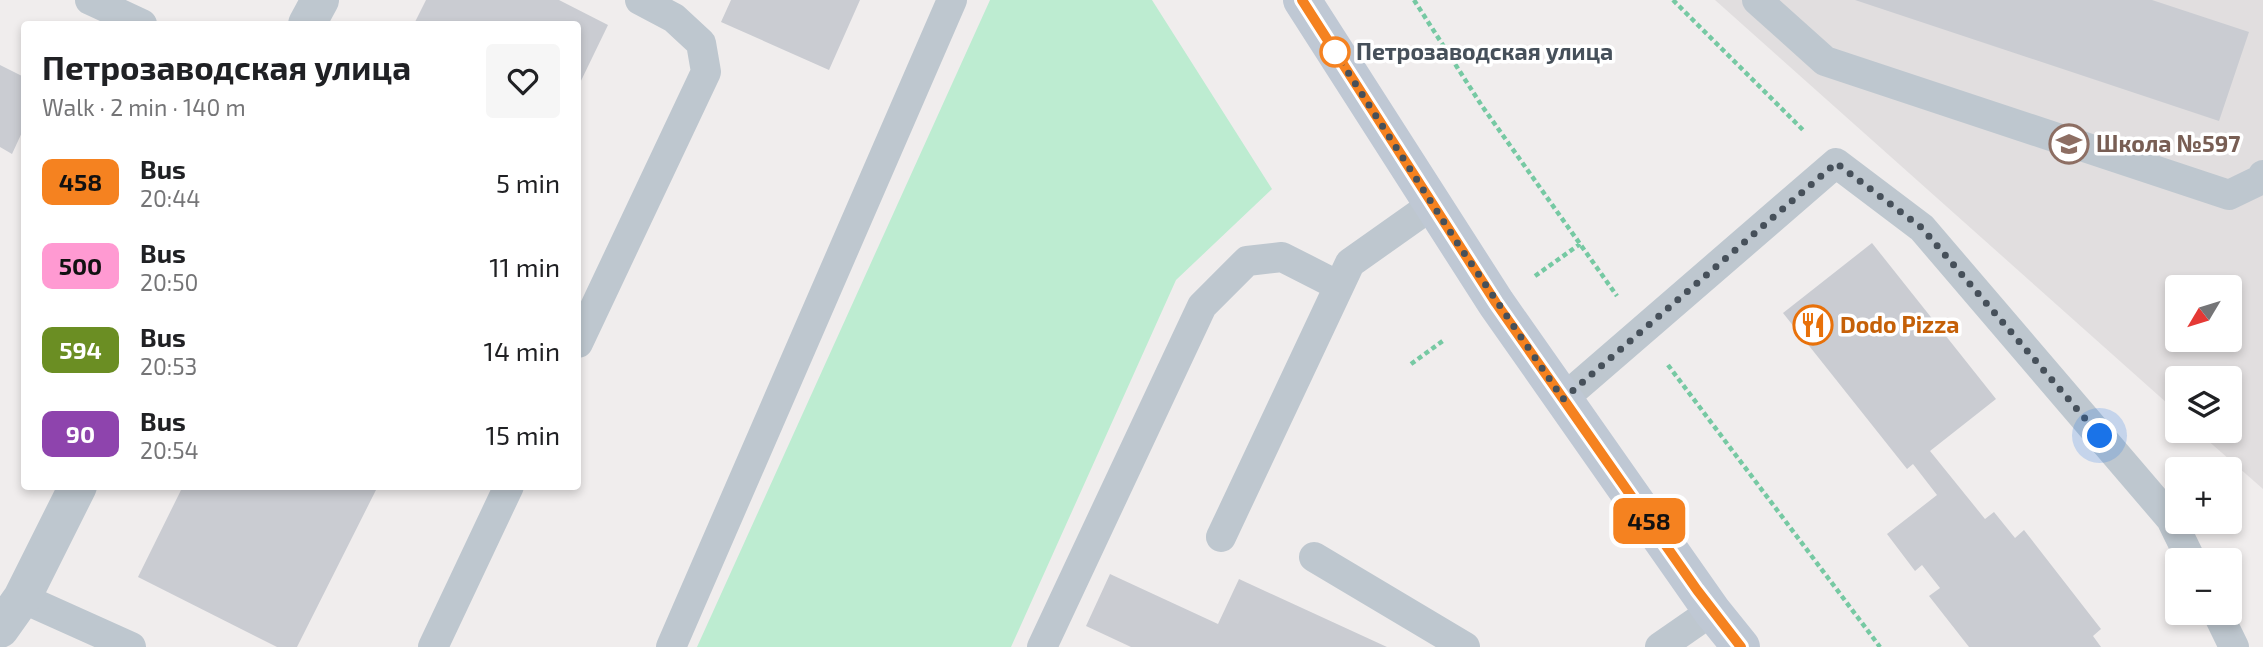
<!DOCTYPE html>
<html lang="en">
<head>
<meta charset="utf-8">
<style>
	:root { --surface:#fff; --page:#f6f6f6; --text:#202124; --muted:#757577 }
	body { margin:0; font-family:"Exo 2",sans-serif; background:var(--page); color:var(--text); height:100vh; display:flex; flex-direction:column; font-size:26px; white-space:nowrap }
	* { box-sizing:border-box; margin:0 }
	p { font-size:23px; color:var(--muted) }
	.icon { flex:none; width:38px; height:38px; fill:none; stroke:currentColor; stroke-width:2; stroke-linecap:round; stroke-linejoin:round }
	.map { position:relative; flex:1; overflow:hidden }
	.panel { position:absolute; left:21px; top:21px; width:560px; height:469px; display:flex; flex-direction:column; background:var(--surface); border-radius:7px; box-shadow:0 4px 10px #0003 }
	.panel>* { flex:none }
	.badge { padding:0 14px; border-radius:10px; font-size:24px; line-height:46px }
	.needle { width:46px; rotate:232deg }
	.controls { position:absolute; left:2165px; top:275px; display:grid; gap:14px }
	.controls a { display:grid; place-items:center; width:77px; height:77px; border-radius:7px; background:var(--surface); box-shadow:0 4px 10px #0003; font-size:35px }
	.you { position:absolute; width:35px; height:35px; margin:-18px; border:5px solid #fff; border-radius:50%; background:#1a73e8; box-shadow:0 0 0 10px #1a73e833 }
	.map>.badge { position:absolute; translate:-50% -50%; box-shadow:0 0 0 4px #fff }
	.round { display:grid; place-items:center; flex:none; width:74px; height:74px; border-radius:7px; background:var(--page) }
	.head { display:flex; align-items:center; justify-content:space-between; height:119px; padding:0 21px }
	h1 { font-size:33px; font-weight:700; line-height:52px }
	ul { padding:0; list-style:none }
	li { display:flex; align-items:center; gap:21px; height:84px; padding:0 21px }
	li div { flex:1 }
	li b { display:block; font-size:26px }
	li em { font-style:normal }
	li .badge { min-width:77px; font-weight:700; text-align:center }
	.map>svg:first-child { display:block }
	.education { fill:#e1dedf; fill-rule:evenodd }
	.green { fill:#bdecd1 }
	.building { fill:#caccd2 }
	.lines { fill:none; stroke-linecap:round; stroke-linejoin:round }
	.path { stroke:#76c9a3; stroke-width:4.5; stroke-dasharray:5 3.5; stroke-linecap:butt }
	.lane { stroke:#bec7cf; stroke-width:30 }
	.street { stroke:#bec7cf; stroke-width:38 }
	.secondary { stroke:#bfc8d4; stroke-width:38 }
	.line-casing { stroke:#fff; stroke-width:16 }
	.line { stroke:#f58220; stroke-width:10 }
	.walk { stroke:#46505a; stroke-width:7; stroke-dasharray:0 12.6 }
	.stop-dot { fill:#fff; stroke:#f58220; stroke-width:3.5 }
	.labels { text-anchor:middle; stroke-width:7; stroke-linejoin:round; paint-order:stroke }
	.stop-label { font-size:23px; font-weight:bold; fill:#46505a; stroke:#fff; text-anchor:start }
	.education-label { font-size:23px; font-weight:bold; fill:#785e54; stroke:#fff; text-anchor:start }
	.food-label { font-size:23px; font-weight:bold; fill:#c56008; stroke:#fff; text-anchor:start }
</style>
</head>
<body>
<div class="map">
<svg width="2263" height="647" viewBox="0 0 2263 647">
	<rect width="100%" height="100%" fill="#f0eded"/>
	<path class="education" d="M1715,0h548v489l-66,-58 33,-1v-52h-53v34zM2177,287h53v53h-53z"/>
	<path class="green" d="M990,0h162l120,189 -96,91 -165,367h-314z"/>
	<path class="building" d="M426,0h133l49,25 -30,62v-63h-164z
		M731,0h129l-31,70 -108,-48z
		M1855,0h297l97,32 -30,89z
		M0,65l24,12v51l-12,26 -12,-7z
		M1872,243l124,156 -66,52 55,68 9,-7 21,26 9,-8 77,99 -8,7 8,11h-132l-40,-51 11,-8 -18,-23 -7,6 -28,-37 50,-39 -24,-31 -6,5 -124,-156z
		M183,486h195l-81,161h-20l-139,-70z
		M1110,574l108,50 21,-45 148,68h-256l-45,-21z"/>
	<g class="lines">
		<path class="path" d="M1414,0l68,106 135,190
			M1673,0l132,132
			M1535,276l45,-32
			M1411,364l33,-24
			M1668,365l212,282"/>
		<path class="lane" d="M90,0l52,24
			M1757,0l68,61 404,134 33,-16 1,-4
			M578,343l128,-271 -5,-29 -27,-25 -34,-18
			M1563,399l273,-236 86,65 249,291 20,41
			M1221,537l129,-274 82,-58
			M1314,557l151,90
			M22,598l109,49
			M2217,612l17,35
			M433,647l76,-161
			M671,647l281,-647
			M1042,647l160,-341 45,-45 35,-4 57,29
			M1660,647l52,-36"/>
		<path class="street" d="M307,24l13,-24
			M0,629l22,-31 56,-112"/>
		<path class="secondary" d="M1302,0l194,303 216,308 29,36"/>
	</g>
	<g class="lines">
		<g class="line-casing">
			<path id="line" d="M1302,0l194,303 201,287 44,57"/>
		</g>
		<use href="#line" class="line"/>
		<path class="walk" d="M1335,52l123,192 105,155 273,-236 86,65 178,208"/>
	</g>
	<defs>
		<g id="school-ring" transform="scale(2.0125)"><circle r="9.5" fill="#fff" stroke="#8d6e63" stroke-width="1.5"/><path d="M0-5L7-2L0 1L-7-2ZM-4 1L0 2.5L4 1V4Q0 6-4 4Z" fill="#8d6e63"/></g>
		<g id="restaurant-ring" transform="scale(2.0125)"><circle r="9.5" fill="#fff" stroke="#e8710a" stroke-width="1.5"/><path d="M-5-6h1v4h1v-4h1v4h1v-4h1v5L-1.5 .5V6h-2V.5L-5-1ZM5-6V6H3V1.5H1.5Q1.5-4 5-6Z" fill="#e8710a"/></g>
	</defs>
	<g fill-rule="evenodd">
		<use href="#school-ring" x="2069" y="144"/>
		<use href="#restaurant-ring" x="1813" y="325"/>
	</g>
	<circle class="stop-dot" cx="1335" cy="52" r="14"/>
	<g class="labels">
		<g class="stop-label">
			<text x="1356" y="60">Петрозаводская улица</text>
		</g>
		<g class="education-label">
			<text x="2096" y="152">Школа №597</text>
		</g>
		<g class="food-label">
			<text x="1840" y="333">Dodo Pizza</text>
		</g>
	</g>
</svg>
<div class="controls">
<a><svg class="needle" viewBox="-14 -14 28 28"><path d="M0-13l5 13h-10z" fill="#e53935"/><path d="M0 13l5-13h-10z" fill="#757577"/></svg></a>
<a><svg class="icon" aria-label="layers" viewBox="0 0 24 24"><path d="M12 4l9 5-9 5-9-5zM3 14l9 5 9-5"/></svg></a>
<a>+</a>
<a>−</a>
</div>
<div class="you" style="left:2100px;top:436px"></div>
<b class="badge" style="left:1649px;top:521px;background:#f58220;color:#111">458</b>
<section class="panel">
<div class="head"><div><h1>Петрозаводская улица</h1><p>Walk · 2 min · 140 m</p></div><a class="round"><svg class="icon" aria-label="heart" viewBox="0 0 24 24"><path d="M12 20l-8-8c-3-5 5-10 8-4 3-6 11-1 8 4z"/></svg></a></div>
<ul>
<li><span class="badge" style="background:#f58220;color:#111">458</span><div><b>Bus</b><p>20:44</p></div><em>5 min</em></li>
<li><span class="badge" style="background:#ff9ad2;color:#111">500</span><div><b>Bus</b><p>20:50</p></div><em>11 min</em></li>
<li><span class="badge" style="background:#6b8e23;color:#fff">594</span><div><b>Bus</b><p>20:53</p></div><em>14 min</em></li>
<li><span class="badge" style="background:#8e44ad;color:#fff">90</span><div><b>Bus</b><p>20:54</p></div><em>15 min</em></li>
</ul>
</section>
</div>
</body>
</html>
